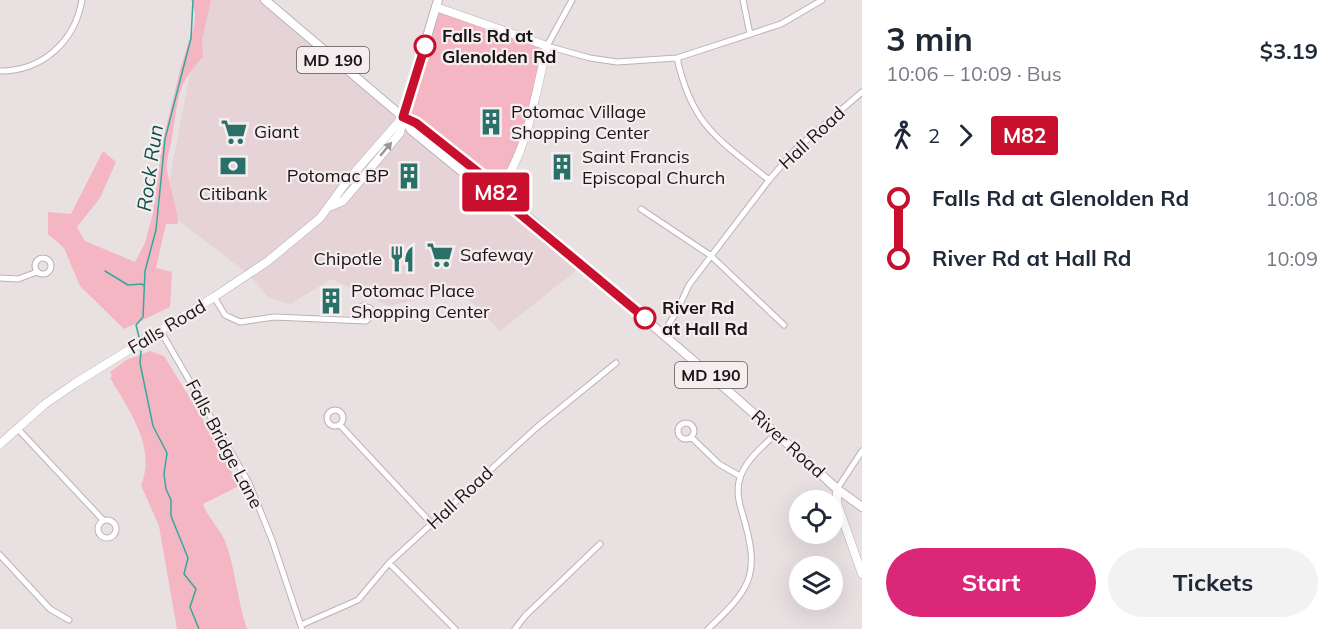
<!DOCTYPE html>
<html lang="en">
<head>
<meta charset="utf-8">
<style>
	:root { --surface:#fff; --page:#f2f2f3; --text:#1f2937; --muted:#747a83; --accent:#db2777 }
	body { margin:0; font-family:Mulish,sans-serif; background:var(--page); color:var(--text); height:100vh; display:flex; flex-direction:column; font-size:22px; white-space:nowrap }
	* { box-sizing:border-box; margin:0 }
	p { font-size:20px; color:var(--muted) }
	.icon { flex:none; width:33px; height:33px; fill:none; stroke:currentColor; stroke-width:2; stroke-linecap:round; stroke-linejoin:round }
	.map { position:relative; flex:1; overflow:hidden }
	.panel { display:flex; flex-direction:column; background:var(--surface); width:480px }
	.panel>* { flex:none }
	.badge { padding:0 12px; border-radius:4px; font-size:21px; line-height:39px }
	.tools { position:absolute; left:789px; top:490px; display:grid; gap:12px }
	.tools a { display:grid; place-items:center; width:54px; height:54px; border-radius:50%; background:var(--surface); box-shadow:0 6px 24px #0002; font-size:30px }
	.map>.badge { position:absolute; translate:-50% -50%; box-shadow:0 0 0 3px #fff }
	.legs { display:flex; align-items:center; gap:9px; height:66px; padding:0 24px; font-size:20px }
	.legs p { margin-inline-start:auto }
	.summary { display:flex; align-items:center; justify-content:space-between; height:102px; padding:0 24px }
	h1 { font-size:33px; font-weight:700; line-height:45px }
	.cta { display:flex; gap:12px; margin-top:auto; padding:12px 24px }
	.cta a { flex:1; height:69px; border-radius:36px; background:var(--accent); color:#fff; font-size:24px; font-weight:700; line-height:69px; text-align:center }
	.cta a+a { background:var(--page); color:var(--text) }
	ul { padding:0 24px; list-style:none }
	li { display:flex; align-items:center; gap:21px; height:60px; font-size:22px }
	li i { display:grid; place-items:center; width:9px; height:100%; margin:0 8px; background:currentColor }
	li i::after { content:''; width:15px; height:15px; margin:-8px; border:4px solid; border-radius:50%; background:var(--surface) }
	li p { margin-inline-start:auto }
	li:first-child i { background:linear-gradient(#0000 50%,currentColor 0) }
	li:last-child i { background:linear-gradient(currentColor 50%,#0000 0) }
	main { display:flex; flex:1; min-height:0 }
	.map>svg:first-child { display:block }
	.built { fill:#e5d3d7 }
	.green { fill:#f4b6c3 }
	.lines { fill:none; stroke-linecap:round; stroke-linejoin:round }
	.stream { stroke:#34a99c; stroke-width:1.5 }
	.street-casing { stroke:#bbb2b4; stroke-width:7 }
	.secondary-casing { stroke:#bbb2b4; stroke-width:9 }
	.primary-casing { stroke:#bbb2b4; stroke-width:10 }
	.street { stroke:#fff; stroke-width:5 }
	.secondary { stroke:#fff; stroke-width:8 }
	.primary { stroke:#fff; stroke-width:8 }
	.oneway { fill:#989696 }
	.line-1-casing { stroke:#fff; stroke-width:14 }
	.line-1 { stroke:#c8102e; stroke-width:9 }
	.stop-1-dot { fill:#fff; stroke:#c8102e; stroke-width:3 }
	.labels { text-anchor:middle; stroke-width:4.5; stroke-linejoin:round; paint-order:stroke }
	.shield { fill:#f6edef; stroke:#5b5657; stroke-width:1.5 }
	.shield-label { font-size:16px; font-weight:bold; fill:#191516 }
	.stop-label { font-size:18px; font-weight:bold; fill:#191516; stroke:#f6edef; text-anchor:start }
	.poi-label { font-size:18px; fill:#191516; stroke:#f6edef; text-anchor:start }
	.street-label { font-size:18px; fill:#191516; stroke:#f6edef }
	.water-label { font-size:20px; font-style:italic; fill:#0c4f48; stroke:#f6edef }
</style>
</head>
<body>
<main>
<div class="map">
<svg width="862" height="629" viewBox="0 0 862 629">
	<rect width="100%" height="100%" fill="#e9e0e2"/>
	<path class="built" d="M204,0h62l217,189 13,5 86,72 -82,65 -38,-38 -26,2 -47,11 -58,-27 -40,25 -22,-6 -21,-24 -84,-65z"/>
	<path class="green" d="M191,0h20l-9,40 1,17c-28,29 -24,43 -31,80 -1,12 -6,20 -5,32 2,18 10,36 11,55h-12l-10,44 16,4 -2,35 -46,22 -44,-43 -16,-38 -16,-14v-22l23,2 32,-63 13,11 -16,36 -23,29 8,14 50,21 10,-19 8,-30 9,-69 19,-78 13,-39 1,-14z
		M436,7l111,39 -30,113 -21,35 -13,-5 -80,-72z
		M150,351l14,5 49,80 26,50 -36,18c5,14 16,24 22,37 11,29 12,59 22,88h-70l-18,-103 -18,-41c16,-37 -13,-77 -31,-107l2,-2 -2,-4 16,-12z"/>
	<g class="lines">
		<path class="stream" d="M105,271l23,14 14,-1 2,2
			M139,337l-3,-12 7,-8 2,-46 11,-41 9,-91 26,-101 2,-38
			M141,351l-1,12 13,63 14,27 -3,21 2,15 5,11v16l17,42 -4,16 12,15 -6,18 9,22"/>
		<g class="street-casing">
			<path id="street" d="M572,0l-25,46 43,12 27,4 60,-4 104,-34 41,-24
				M743,0l7,34
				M677,58c15,68 41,81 92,122
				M0,71c43,0 75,-30 82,-71
				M641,209l69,46 74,70
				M35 266a8 8 0 1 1 16 0a8 8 0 1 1-16 0Z
				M0,278l18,1 19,-7
				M214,297l11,18 15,7 34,-5 92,4 5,-5 -1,-8 -8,-2 -4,3 1,10
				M160,330l89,153 23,57 30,89
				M663,333l13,-20 13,-28 80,-105 26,-30 67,-58
				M327 418a8 8 0 1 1 16 0a8 8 0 1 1-16 0Z
				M678 431a8 8 0 1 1 16 0a8 8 0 1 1-16 0Z
				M340,425l92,99
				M17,428l86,92
				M691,437l28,27 21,12
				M837,489l25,-38
				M98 529a9 9 0 1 1 18 0a9 9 0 1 1-18 0Z
				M0,555l50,54 19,11
				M389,563l66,66
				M301,625l57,-25 31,-37 147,-135 80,-65
				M515,629l10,-13 75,-72
				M708,629c46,-43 52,-56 34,-117 -4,-12 -6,-25 -1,-37 7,-17 22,-29 36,-42"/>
		</g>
		<g class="secondary-casing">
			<path id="secondary" d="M436,7l111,39c-12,48 -19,108 -51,148
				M331,206l12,-5 57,-68 3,-14
				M0,444l45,-40 29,-20 140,-87 54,-36 52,-43 28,-38 55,-63
				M837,489v14l25,71"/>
		</g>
		<g class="primary-casing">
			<path id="primary" d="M265,0l138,117 13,6 77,61 3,10
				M403,117l8,13 72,59c36,13 67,50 97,75 87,73 173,147 257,225l25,18
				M403,117l35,-117"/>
		</g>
		<use href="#street" class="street"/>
		<use href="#secondary" class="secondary"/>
		<use href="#primary" class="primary"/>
	</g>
	<defs><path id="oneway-solid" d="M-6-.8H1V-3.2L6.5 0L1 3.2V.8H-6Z" transform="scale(1.5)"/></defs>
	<use class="oneway" href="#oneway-solid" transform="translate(386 149) rotate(-50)"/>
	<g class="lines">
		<g class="line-1-casing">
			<path id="line-1" d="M425,46l-22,71 13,6 77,61 3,10 149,124"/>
		</g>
		<use href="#line-1" class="line-1"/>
	</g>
	<defs>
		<g id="building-bare" transform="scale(2.07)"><path d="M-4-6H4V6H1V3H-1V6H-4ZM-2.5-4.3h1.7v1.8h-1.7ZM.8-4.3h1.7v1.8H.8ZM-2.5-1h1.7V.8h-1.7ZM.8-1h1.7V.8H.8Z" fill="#287068" stroke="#f6edef" stroke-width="2.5" paint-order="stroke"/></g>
		<g id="supermarket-bare" transform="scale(2.07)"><path d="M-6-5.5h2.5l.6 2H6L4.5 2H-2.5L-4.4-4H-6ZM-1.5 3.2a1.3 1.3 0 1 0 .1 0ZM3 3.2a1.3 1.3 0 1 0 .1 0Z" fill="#287068" stroke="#f6edef" stroke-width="2.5" paint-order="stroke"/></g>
		<g id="bank-bare" transform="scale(2.07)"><path d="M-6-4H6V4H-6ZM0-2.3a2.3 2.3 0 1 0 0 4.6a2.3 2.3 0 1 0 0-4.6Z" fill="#287068" stroke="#f6edef" stroke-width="2.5" paint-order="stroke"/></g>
		<g id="restaurant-bare" transform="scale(2.07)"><path d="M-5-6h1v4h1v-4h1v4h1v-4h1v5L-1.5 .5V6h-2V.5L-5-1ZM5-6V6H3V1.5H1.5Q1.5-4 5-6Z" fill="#287068" stroke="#f6edef" stroke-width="2.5" paint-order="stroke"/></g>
	</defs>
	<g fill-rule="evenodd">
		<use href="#building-bare" x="491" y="122"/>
		<use href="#supermarket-bare" x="234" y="132"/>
		<use href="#bank-bare" x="233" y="166"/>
		<use href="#building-bare" x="562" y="167"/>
		<use href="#building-bare" x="409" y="176"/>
		<use href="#supermarket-bare" x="440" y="255"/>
		<use href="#restaurant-bare" x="402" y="259"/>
		<use href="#building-bare" x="331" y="301"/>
	</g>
	<g class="stop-1-dot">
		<circle cx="425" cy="46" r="10"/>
		<circle cx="645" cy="318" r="10"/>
	</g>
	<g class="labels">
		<g class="shield">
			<rect x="297" y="47" width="72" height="26" rx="4.5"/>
			<rect x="675" y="362" width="72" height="26" rx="4.5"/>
		</g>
		<g class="shield-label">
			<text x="333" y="66">MD 190</text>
			<text x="711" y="381">MD 190</text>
		</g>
		<g class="stop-label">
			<text x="442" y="42">Falls Rd at<tspan x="442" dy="21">Glenolden Rd</tspan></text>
			<text x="662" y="314">River Rd<tspan x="662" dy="21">at Hall Rd</tspan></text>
		</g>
		<g class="poi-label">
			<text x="511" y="118">Potomac Village<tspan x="511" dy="21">Shopping Center</tspan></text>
			<text x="254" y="138">Giant</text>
			<text x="582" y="163">Saint Francis<tspan x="582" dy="21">Episcopal Church</tspan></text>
			<text x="389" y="182" text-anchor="end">Potomac BP</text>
			<text x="233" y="200" text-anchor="middle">Citibank</text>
			<text x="460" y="261">Safeway</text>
			<text x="382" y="265" text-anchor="end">Chipotle</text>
			<text x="351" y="297">Potomac Place<tspan x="351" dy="21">Shopping Center</tspan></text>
		</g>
		<g class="street-label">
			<text transform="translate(812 138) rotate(-43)" y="6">Hall Road</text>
			<text transform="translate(167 327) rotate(-31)" y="6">Falls Road</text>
			<text transform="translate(224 444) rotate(62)" y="6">Falls Bridge Lane</text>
			<text transform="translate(788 444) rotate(42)" y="6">River Road</text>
			<text transform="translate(460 498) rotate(-43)" y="6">Hall Road</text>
		</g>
		<g class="water-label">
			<text transform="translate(150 168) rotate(-82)" y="7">Rock Run</text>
		</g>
	</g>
</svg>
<div class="tools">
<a><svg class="icon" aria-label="locate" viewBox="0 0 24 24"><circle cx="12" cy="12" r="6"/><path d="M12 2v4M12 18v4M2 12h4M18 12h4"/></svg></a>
<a><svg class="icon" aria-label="layers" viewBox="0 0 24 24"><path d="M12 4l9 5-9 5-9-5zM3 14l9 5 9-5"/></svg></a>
</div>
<b class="badge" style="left:496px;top:192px;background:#c8102e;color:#fff">M82</b>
</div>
<section class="panel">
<div class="summary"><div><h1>3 min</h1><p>10:06 – 10:09 · Bus</p></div><b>$3.19</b></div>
<div class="legs"><svg class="icon" aria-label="walk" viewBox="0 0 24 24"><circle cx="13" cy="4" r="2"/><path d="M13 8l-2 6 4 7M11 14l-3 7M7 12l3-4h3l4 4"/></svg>2<svg class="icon" aria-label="forward" viewBox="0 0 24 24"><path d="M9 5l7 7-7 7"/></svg><b class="badge" style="background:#c8102e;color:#fff">M82</b></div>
<ul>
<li><i style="color:#c8102e"></i><b>Falls Rd at Glenolden Rd</b><p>10:08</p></li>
<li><i style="color:#c8102e"></i><b>River Rd at Hall Rd</b><p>10:09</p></li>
</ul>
<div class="cta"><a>Start</a><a>Tickets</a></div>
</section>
</main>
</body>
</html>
